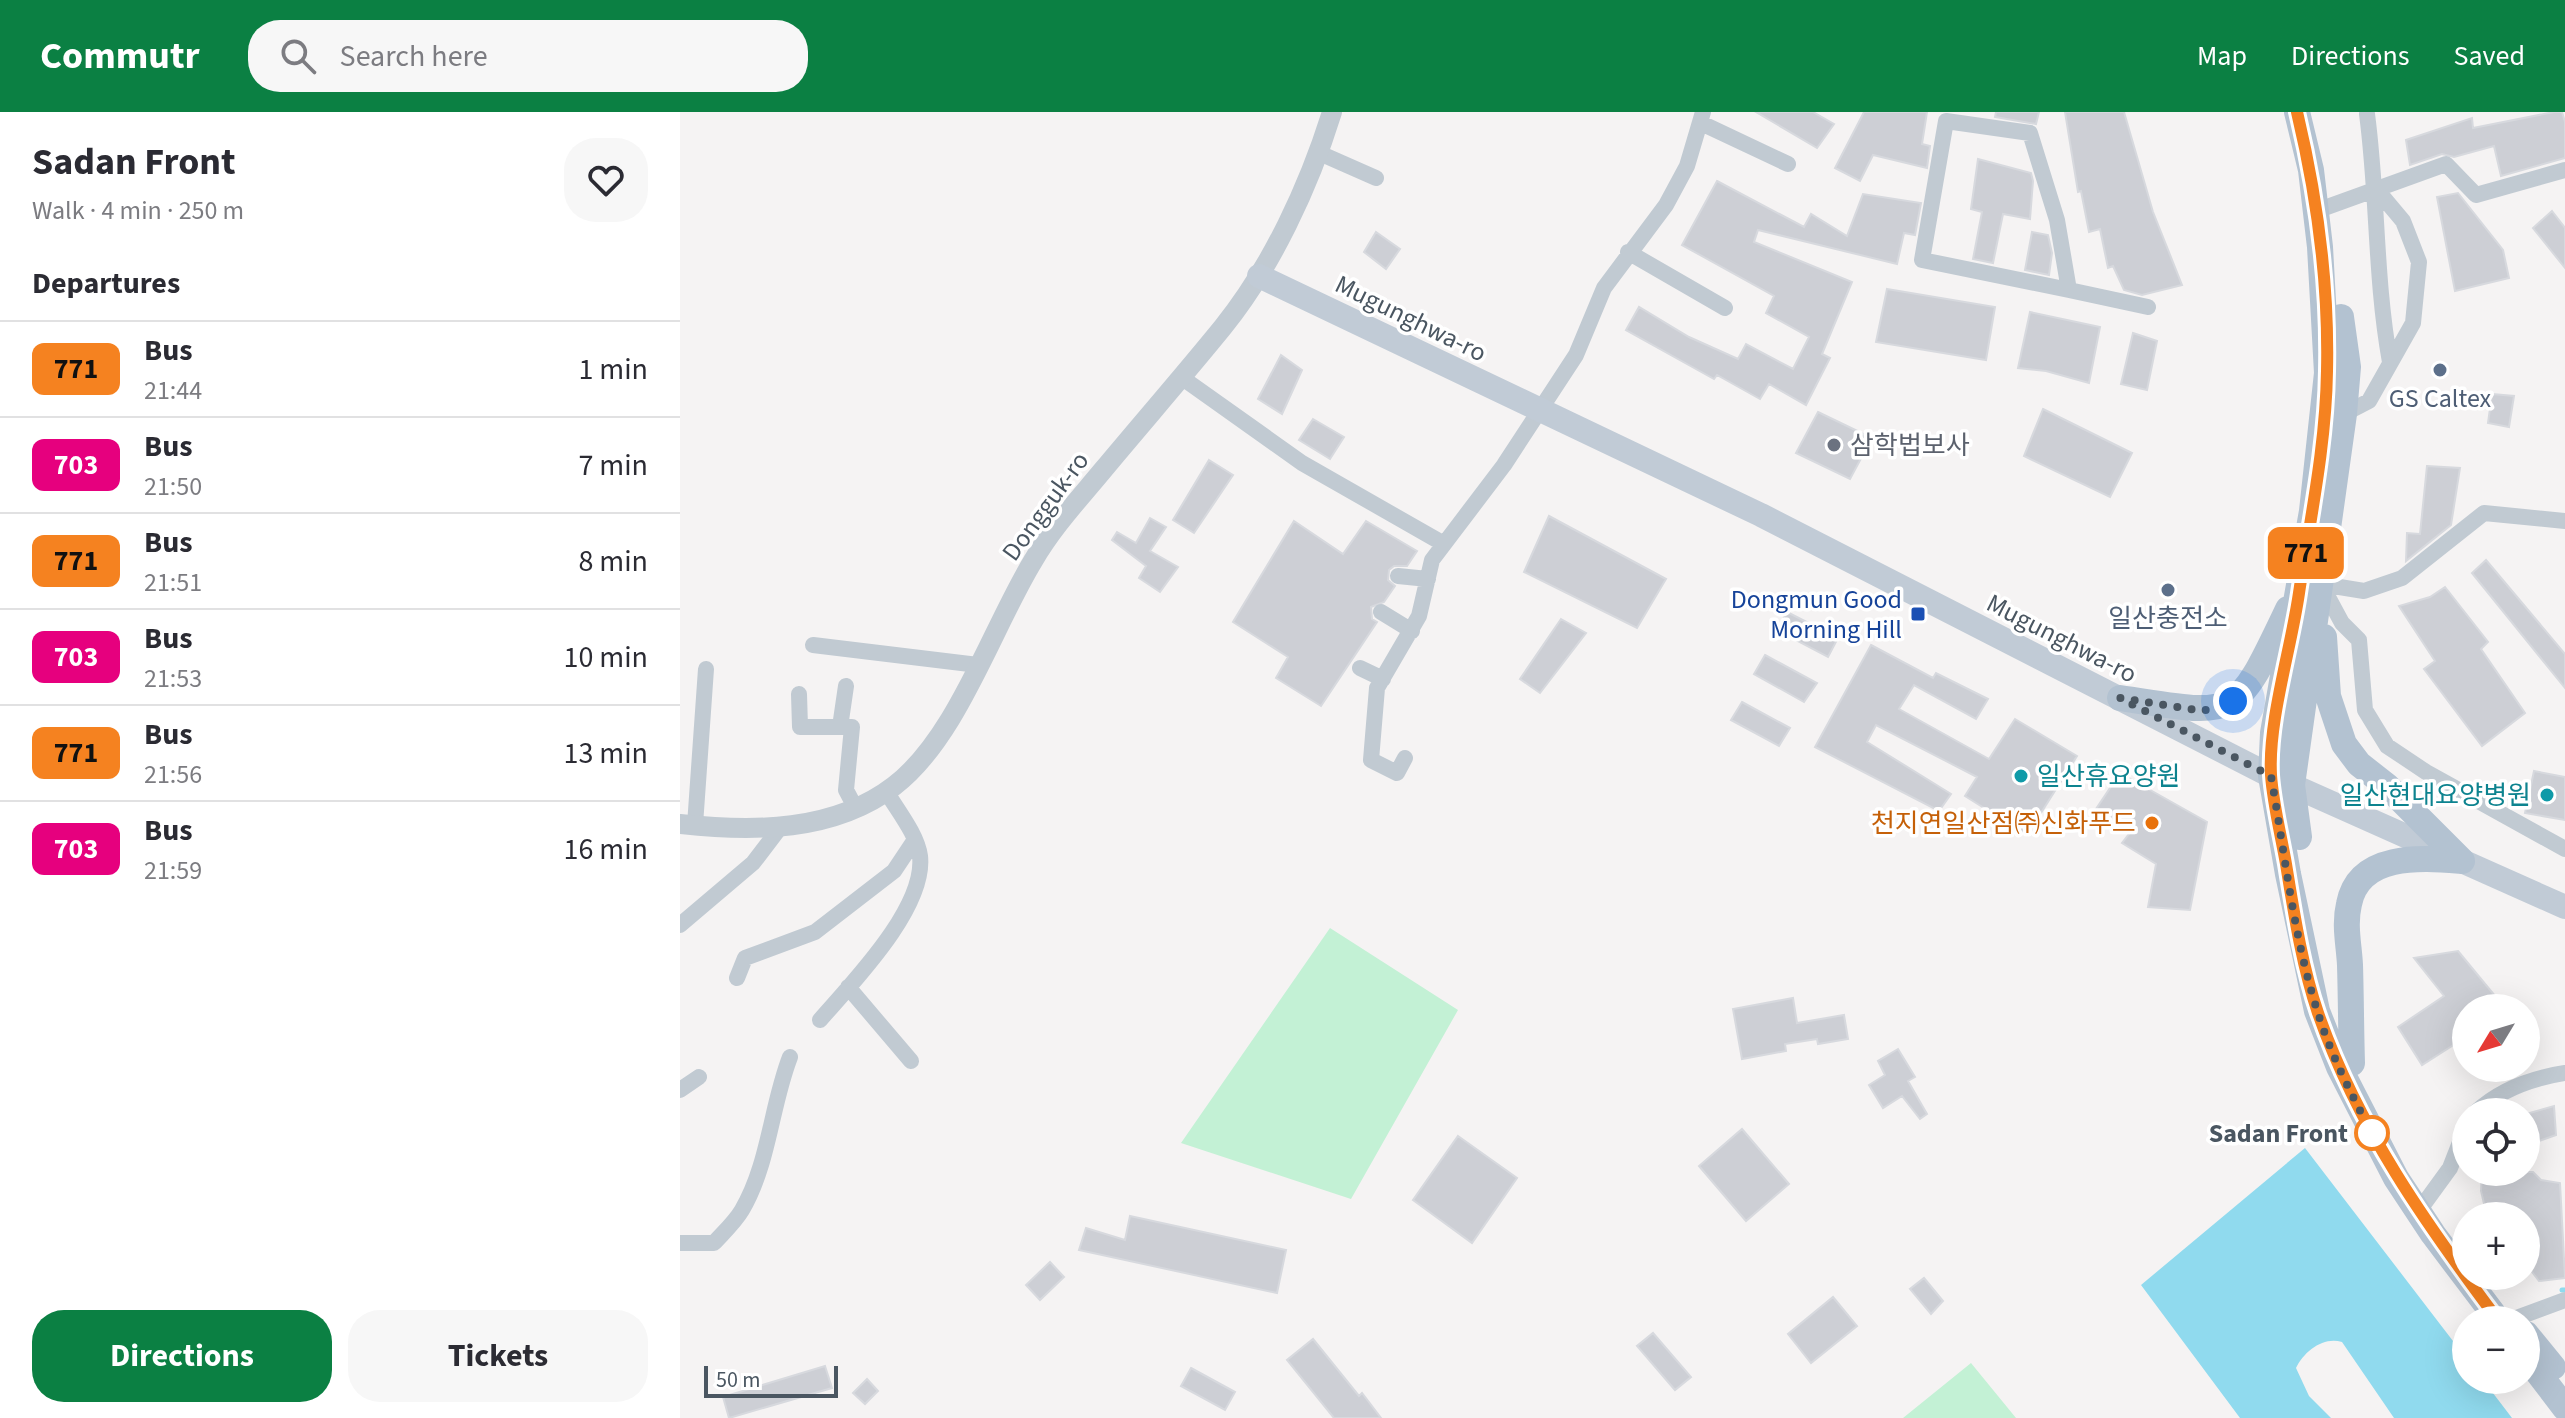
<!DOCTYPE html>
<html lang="en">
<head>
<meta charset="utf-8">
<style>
	:root { --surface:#fff; --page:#f7f7f7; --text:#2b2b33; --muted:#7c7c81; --line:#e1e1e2; --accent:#0b8043 }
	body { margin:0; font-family:"Source Sans 3","Noto Sans KR",sans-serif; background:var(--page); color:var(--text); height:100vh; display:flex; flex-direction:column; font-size:30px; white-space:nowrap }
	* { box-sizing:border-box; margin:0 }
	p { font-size:26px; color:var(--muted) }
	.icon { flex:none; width:44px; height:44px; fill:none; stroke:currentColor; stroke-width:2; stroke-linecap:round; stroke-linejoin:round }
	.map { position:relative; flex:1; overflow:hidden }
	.side { display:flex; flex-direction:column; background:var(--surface); width:680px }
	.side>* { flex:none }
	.badge { padding:0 16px; border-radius:12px; font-size:28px; line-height:52px }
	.needle { width:52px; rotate:232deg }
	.buttons { position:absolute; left:1772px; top:882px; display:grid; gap:16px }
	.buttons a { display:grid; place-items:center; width:88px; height:88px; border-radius:50%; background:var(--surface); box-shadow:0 8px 32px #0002; font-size:40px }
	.scale { position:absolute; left:24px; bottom:20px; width:134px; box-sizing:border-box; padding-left:8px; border:4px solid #4a5661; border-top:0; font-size:22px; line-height:28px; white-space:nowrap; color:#4a5661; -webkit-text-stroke:6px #fff; paint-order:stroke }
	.you { position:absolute; width:40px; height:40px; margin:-20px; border:6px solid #fff; border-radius:50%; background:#1a73e8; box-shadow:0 0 0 12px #1a73e833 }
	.map>.badge { position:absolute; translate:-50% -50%; box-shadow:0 0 0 4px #fff }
	h2 { padding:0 32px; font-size:30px; line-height:72px }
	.round { display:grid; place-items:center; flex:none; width:84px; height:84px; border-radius:32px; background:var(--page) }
	.summary { display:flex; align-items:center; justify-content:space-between; height:136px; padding:0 32px }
	h1 { font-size:38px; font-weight:700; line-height:60px }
	.action { display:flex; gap:16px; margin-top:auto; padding:16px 32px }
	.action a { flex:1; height:92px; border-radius:32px; background:var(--accent); color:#fff; font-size:32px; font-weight:700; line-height:92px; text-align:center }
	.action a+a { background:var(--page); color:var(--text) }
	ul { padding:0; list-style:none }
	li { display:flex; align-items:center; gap:24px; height:96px; padding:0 32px; border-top:2px solid var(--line) }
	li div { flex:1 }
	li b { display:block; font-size:30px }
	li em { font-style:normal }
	li .badge { min-width:88px; font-weight:700; text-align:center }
	header { display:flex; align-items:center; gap:48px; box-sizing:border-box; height:112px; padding:0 40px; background:var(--accent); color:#fff }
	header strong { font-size:38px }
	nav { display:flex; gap:44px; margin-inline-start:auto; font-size:28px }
	.search { width:560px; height:72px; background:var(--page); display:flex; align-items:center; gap:20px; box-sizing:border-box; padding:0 28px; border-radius:32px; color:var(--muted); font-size:30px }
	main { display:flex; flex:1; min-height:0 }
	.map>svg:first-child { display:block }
	.green { fill:#c3f1d5 }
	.water { fill:#90daee }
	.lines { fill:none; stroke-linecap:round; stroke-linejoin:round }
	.stream { stroke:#90daee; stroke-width:5 }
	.building { fill:#cdcfd5; stroke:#d7d9de; stroke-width:2 }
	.minor { stroke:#c1cad2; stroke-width:16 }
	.tertiary { stroke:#c1cad2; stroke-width:20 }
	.secondary { stroke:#c1cbd6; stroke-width:24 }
	.primary { stroke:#b3c2d1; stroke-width:26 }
	.line-casing { stroke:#fff; stroke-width:18 }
	.line { stroke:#f58220; stroke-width:12 }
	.walk { stroke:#4a5661; stroke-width:8; stroke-dasharray:0 14.4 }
	.service-dot { fill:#5c6f8a; stroke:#fff; stroke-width:3 }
	.worship-dot { fill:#6b7280; stroke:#fff; stroke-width:3 }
	.transit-dot { fill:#1a4fb4; stroke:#fff; stroke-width:3 }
	.culture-dot { fill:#0f9aa8; stroke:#fff; stroke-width:3 }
	.food-dot { fill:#e8710a; stroke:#fff; stroke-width:3 }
	.stop-dot { fill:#fff; stroke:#f58220; stroke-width:4 }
	.labels { text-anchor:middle; stroke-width:7; stroke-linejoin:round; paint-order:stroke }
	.street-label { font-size:26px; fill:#4a5661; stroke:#fff }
	.service-label { font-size:26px; fill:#4e5e75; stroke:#fff }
	.worship-label { font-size:26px; fill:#5b616d; stroke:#fff; text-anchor:start }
	.transit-label { font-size:26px; fill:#164399; stroke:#fff; text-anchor:end }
	.culture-label { font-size:26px; fill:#0d838f; stroke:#fff; text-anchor:start }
	.food-label { font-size:26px; fill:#c56008; stroke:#fff; text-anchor:end }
	.stop-label { font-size:26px; font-weight:bold; fill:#4a5661; stroke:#fff; text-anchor:end }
</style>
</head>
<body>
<header>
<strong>Commutr</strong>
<div class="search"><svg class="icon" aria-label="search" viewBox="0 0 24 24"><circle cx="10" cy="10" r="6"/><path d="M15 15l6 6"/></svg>Search here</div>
<nav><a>Map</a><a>Directions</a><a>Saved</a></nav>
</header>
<main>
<section class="side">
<div class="summary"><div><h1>Sadan Front</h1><p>Walk · 4 min · 250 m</p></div><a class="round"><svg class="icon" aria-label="heart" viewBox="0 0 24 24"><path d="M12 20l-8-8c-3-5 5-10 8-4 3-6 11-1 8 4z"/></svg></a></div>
<h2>Departures</h2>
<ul>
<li><span class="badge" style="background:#f58220;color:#111">771</span><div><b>Bus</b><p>21:44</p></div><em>1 min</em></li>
<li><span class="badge" style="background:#e6007e;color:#fff">703</span><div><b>Bus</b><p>21:50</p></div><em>7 min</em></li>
<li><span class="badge" style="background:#f58220;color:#111">771</span><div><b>Bus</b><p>21:51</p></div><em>8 min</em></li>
<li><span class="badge" style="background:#e6007e;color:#fff">703</span><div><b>Bus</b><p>21:53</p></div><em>10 min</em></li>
<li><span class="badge" style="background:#f58220;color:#111">771</span><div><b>Bus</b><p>21:56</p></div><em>13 min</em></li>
<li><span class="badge" style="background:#e6007e;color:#fff">703</span><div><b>Bus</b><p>21:59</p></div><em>16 min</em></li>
</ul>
<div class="action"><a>Directions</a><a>Tickets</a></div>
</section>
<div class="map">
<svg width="1885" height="1306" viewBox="0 0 1885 1306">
	<rect width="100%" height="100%" fill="#f5f3f3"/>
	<path class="green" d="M650,816l128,82 -107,189 -170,-56z
		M1291,1251l45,55h-113z"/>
	<path class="water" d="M1625,1036l161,210v22h17l29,38h-118l-52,-76c-18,-6 -38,9 -46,26l13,28 22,22h-91l-99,-133z"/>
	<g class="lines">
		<path class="stream" d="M1882,1178h3"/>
	</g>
	<path class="building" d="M1076,0h57l21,12 -17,24z
		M1184,0h63l-5,32 8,2 -3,22 -54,-13 -13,26 -25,-13z
		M1316,0h43l-3,12 -41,-7z
		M1385,0h59l29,100 29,73 -40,10 -18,-5 -11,-24 -5,2 -8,-39 -11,3 -8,-41 -3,1z
		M1874,0h8l3,10v36l-64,18 -7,-30 -40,11 -12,-3 -32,11 -4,-25 66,-22 1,10z
		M1298,47l53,14 2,8 -3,38 -27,-5 -10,49 -20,-4 9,-47 -11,-3z
		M1037,69l87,46 7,-13 36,22 16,-42 58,9 -6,32 -11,-2 -7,31 -139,-34 -4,12 98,40 -30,72 8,4 -24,47 -37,-21 -9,15 -43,-24 -3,4 -88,-49 13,-23 50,30 49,22 8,-15 47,25 16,-32 -43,-24 8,-17 -92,-51z
		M1778,81l45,57 6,28 -54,13 -18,-94z
		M1872,99l13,17v40l-32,-40z
		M696,120l24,17 -14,20 -22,-17z
		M1352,120l16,3 4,18 -3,22 -24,-5z
		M1207,177l108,18 -9,53 -110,-18z
		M1350,200l70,15 -11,56 -43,-12 -28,-3z
		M1453,221l24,8 -10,49 -26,-6z
		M601,243l21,15 -20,44 -24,-15z
		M1812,282l22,2 -5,31 -21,-4z
		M1363,297l89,44 -22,44 -86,-41z
		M1138,300l54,26 -22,41 -54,-26z
		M633,307l31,18 -14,22 -31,-19z
		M529,348l24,15 -39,58 -21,-13z
		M1747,354l33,2 -9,57 -45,36 1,-28 13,1z
		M869,404l117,63 -29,49 -113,-56z
		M470,406l16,9 -16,24 28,16 -18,25 -21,-14 7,-12 -34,-26 5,-8 19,11z
		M614,409l49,33 23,-33 51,30 -10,15h-13l-5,4 -1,10 7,6 -11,16 -13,5 1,12 5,3 -56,84 -45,-28 12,-21 -55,-35z
		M1806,448l79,94v34l-93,-115z
		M1765,475l43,55 -7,7 44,64 -43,33 -58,-77 11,-8 -36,-55 31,-9z
		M1107,500l51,26 -10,19 -51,-27z
		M881,507l25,14 -46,60 -20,-14z
		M1191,533l62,33 3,-5 52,26 -12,20 -62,-34 -15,24 90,50 26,-40 62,37 -50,79 -62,-39 12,-19 -101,-52 -9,17 84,52 -12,17 -124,-64z
		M1085,543l52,28 -13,19 -50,-28z
		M1062,590l48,26 -11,18 -48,-26z
		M1854,659l31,6v43l-40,-7z
		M1440,661l87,49 -17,88 -42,-3 8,-43 -34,-21 10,-13 -36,-21z
		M1778,839l47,57h-39v29l-44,28 -24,-38 46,-31 -30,-38z
		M1113,886l4,25 47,-8 4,24 -30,5 -1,-5 -32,5 1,7 -44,8 -9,-50z
		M1218,937l17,28 -7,4 19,33 -7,5 -18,-23 -19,12 -14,-23 16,-10 -7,-14z
		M1874,994l2,29 -17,6 -13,13v-40z
		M1062,1017l47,55 -43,37 -47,-55z
		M778,1024l59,42 -45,65 -59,-43z
		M1802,1060h51l8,8 19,3 5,95 -26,3 -13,-17 4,-38 -4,-10 -21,-12 -19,8 -5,-21z
		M450,1104l156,34 -9,43 -198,-43 7,-22 39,12z
		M370,1150l14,15 -24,23 -14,-15z
		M1244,1166l19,23 -12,13 -21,-25z
		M1153,1185l24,29 -46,37 -23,-29z
		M973,1221l38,44 -16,13 -38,-44z
		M633,1227l46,57 3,-3 19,25h-47l-47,-58z
		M145,1254l7,22 -103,30 -6,-21z
		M511,1256l44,24 -10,18 -44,-24z
		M187,1267l11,12 -13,13 -12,-11z"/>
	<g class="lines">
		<path class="minor" d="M1687,2c11,83 8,166 23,248
			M1266,9l84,12 27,87 12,70 -147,-30z
			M1021,11l87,41
			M637,40l59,26
			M1636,99l130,-47 30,31 89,-25
			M948,140l97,56
			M1389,178l79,17
			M501,265l121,86 142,81
			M1660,304l29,-15 44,-78 6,-61 -16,-41 -26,-31
			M718,464l30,3
			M1641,472l21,39 17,17 6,70 22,36 39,26 139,77
			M1641,472l43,7 38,-13 82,-65 81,8
			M701,500l31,19
			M133,533l165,20
			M680,556l23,11
			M119,582l1,33h52l-6,63 10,19
			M160,615l6,-41
			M725,646l-8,15 -26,-13 6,-72 42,-72 13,-56 72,-95 72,-110 28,-67 62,-83 21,-39 16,-54
			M15,713l11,-156
			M0,813l73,-62 29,-38
			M57,866l8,-20 70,-26 79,-61 20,-30
			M168,875l63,74
			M140,908c32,-37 106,-112 100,-164 -3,-22 -23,-46 -34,-65
			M0,978l19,-13
			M1796,1000c25,-23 56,-34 89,-39
			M1738,1100l32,-44 16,-41
			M0,1131h34c9,-10 21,-21 28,-33 27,-46 29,-104 48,-153
			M1831,1208l54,-20"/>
		<path class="tertiary" d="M0,712c73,8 154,8 214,-38 63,-48 98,-158 139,-225 19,-33 46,-62 70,-91 40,-48 81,-95 120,-143 49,-61 86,-141 109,-215"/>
		<path class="secondary" d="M579,164l502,239 510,261 294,131"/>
		<path class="primary" d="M1617,0l14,58 9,77 7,126 -15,138 -39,222 -2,43 17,98 29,137 22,56 57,111 37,56 65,86
			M1644,525l4,59 16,48 15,20 28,22 75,75
			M1440,586c120,19 115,22 168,-89
			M1619,725l-7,-52 52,-371 4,-47 -7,-50
			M1672,951c-1,-32 -1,-65 -2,-98 -1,-20 -6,-40 -1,-61 10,-52 74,-46 113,-43
			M1846,1222l27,33
			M1846,1245l39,51"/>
	</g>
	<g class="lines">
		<g class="line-casing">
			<path id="line" d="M1617,0c20,84 32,172 30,259 -1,74 -17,149 -28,222 -8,56 -31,128 -28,182 2,29 10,60 15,89 8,49 16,102 32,149 40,115 108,211 180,307"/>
		</g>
		<use href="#line" class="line"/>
		<path class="walk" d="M1553,589l-30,10 -83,-13 151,78c14,78 22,158 46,234 13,43 34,84 55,123"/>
	</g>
	<g class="service-dot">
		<circle cx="1760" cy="258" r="8"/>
		<circle cx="1488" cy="478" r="8"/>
	</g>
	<circle class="worship-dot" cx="1154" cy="333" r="8"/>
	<rect class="transit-dot" x="1230" y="494" width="16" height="16" rx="4"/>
	<g class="culture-dot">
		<circle cx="1341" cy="664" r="8"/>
		<circle cx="1867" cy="683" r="8"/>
	</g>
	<circle class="food-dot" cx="1472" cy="711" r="8"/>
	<circle class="stop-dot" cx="1692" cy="1021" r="16"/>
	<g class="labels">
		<g class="street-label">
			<text transform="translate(731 206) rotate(26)" y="9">Mugunghwa-ro</text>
			<text transform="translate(365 394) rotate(-54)" y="9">Dongguk-ro</text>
			<text transform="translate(1382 526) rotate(27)" y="9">Mugunghwa-ro</text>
		</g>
		<g class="service-label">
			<text x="1760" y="295">GS Caltex</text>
			<text x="1488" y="515">일산충전소</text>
		</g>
		<g class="worship-label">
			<text x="1170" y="342">삼학법보사</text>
		</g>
		<g class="transit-label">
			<text x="1222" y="496">Dongmun Good<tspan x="1222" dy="30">Morning Hill</tspan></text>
		</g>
		<g class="culture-label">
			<text x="1357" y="673">일산휴요양원</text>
			<text x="1851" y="692" text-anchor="end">일산현대요양병원</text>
		</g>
		<g class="food-label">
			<text x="1456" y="720">천지연일산점㈜신화푸드</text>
		</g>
		<g class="stop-label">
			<text x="1668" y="1030">Sadan Front</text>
		</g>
	</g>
</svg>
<div class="buttons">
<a><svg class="needle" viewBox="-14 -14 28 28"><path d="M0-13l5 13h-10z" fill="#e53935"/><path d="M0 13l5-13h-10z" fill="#7c7c81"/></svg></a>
<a><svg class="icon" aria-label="locate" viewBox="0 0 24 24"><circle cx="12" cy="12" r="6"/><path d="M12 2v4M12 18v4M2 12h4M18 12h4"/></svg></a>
<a>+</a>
<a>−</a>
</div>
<div class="scale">50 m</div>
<div class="you" style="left:1553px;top:589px"></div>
<b class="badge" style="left:1626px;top:441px;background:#f58220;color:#111">771</b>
</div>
</main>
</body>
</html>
